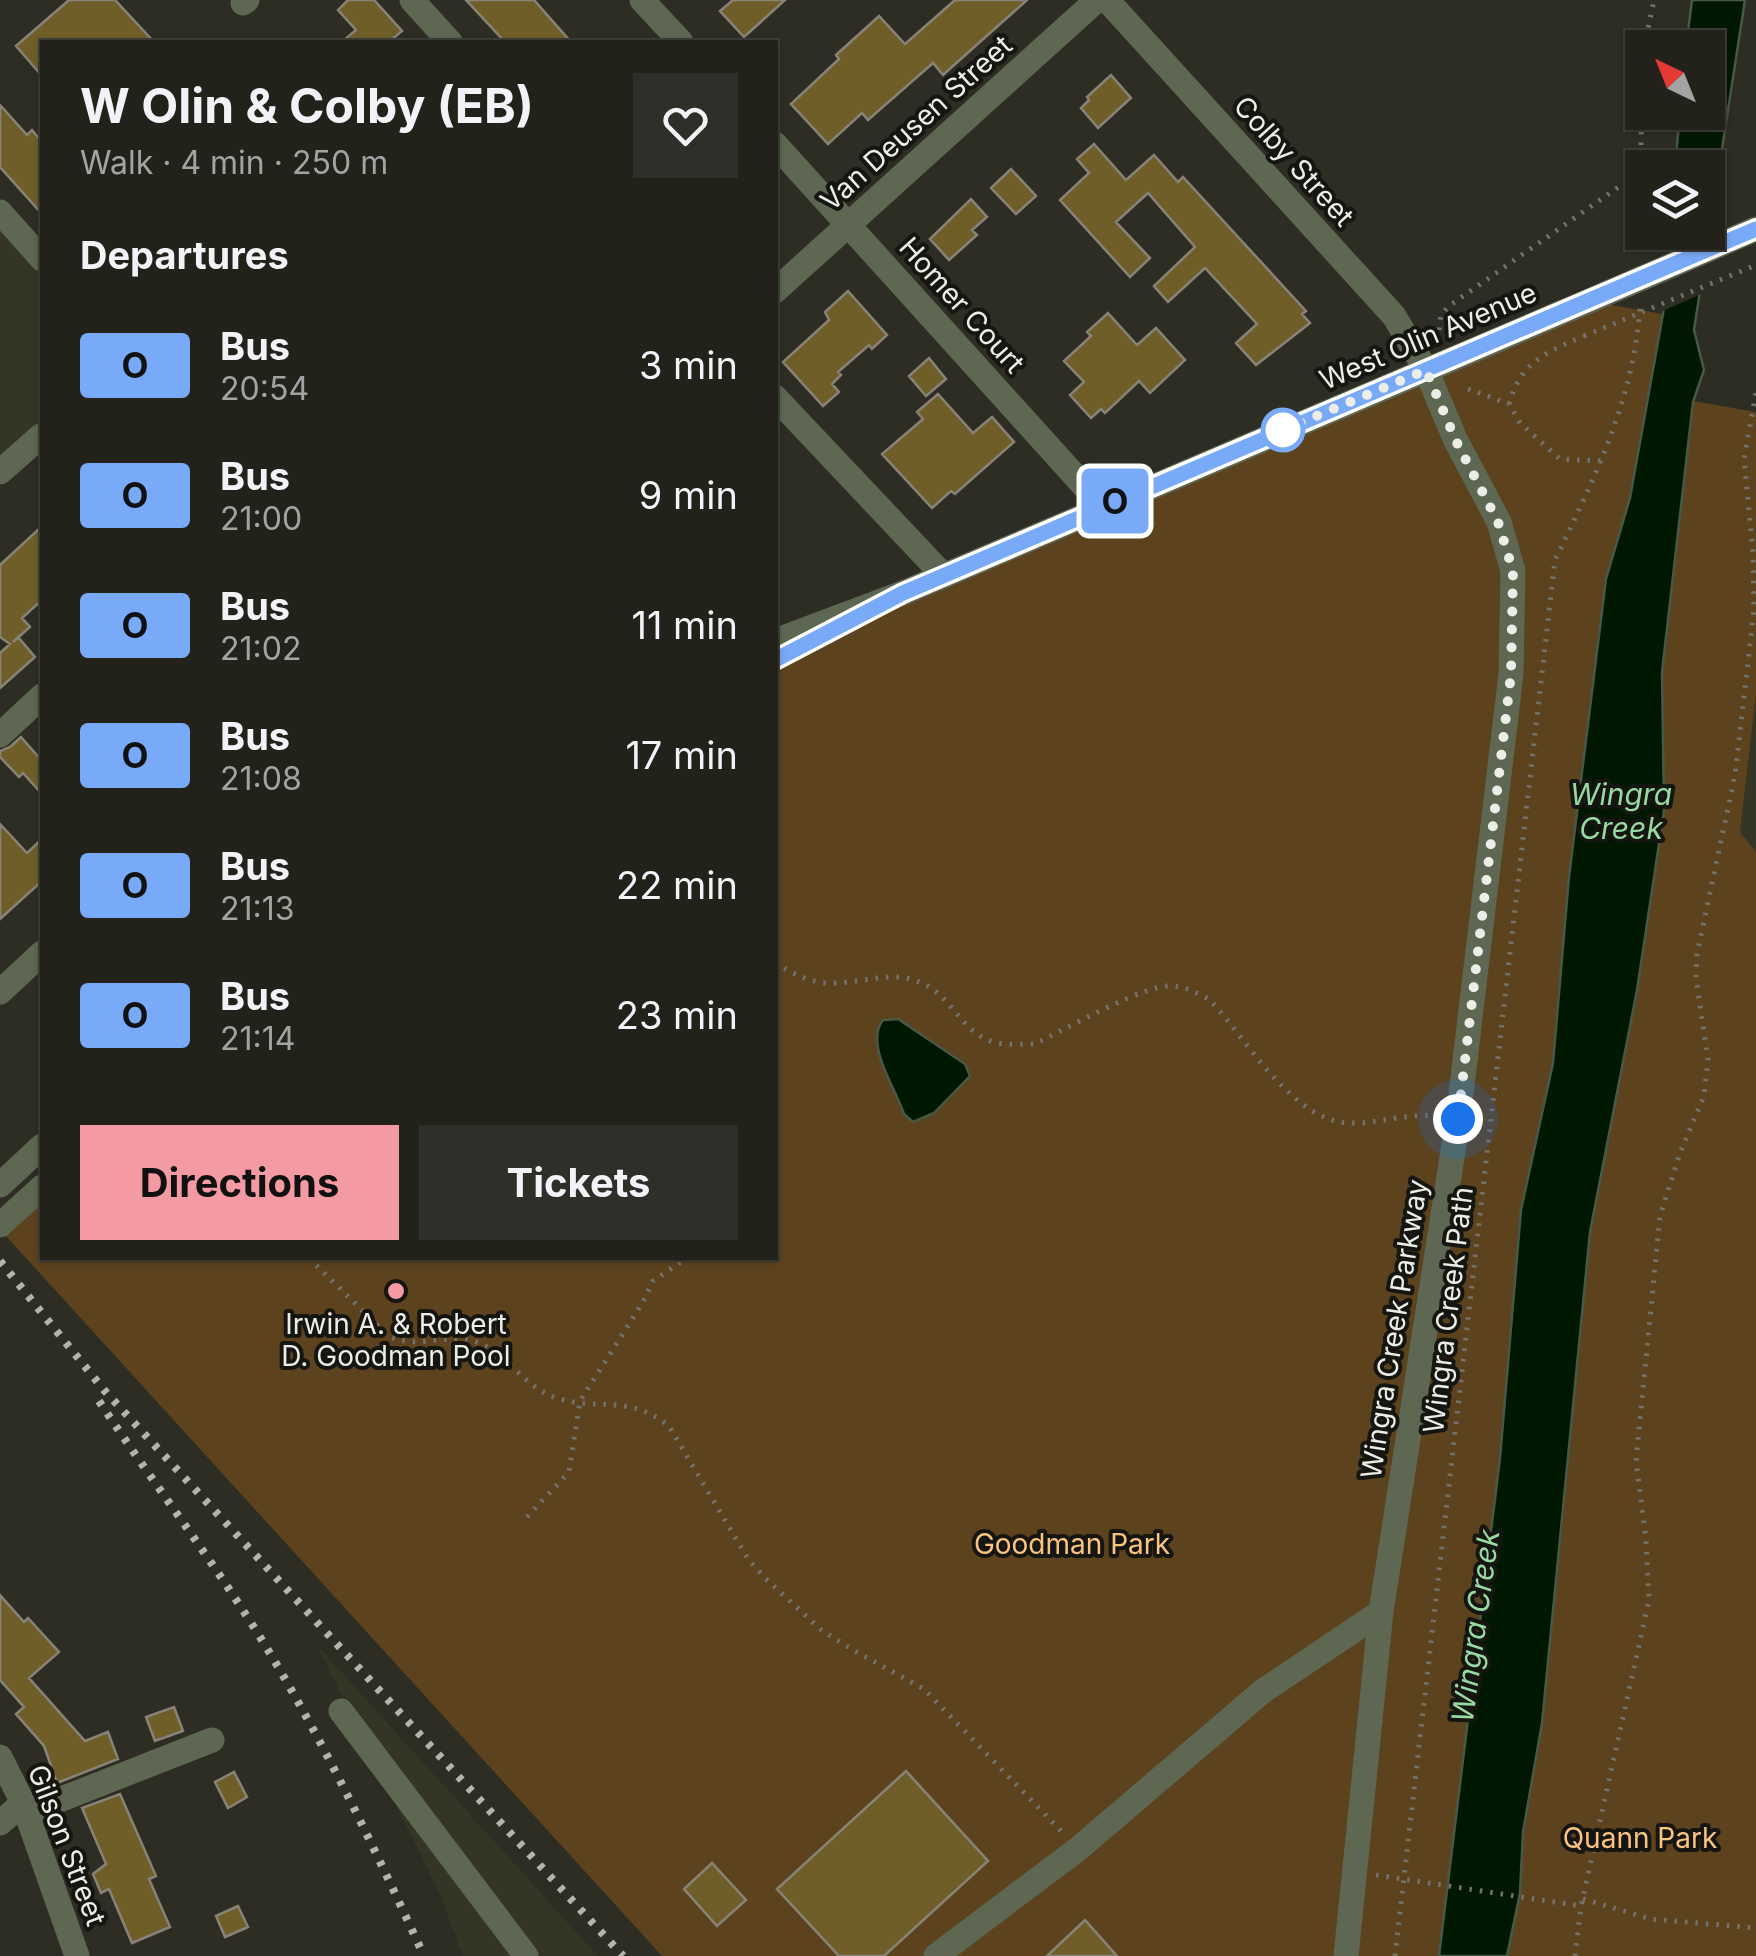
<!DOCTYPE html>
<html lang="en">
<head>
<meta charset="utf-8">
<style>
	:root { --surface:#22221b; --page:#2e2f28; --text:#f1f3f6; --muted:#a2a4a3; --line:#3f3f3a; --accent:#f49aa3 }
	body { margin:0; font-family:Inter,sans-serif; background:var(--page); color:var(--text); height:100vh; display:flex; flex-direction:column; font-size:38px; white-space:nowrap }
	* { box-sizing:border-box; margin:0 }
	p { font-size:32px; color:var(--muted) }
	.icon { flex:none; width:55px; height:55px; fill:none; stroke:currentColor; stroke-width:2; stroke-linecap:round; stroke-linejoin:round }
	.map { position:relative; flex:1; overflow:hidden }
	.side { position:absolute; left:40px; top:40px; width:738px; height:1220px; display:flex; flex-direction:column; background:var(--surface); border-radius:0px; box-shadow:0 2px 8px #0004,0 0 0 2px var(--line) }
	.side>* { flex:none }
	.badge { padding:0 20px; border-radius:8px; font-size:35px; line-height:65px }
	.needle { width:65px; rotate:317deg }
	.controls { position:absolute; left:1625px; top:30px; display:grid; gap:20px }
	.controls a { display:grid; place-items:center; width:100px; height:100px; border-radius:0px; background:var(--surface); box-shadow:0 2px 8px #0004,0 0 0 2px var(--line); font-size:50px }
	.you { position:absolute; width:50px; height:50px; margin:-25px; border:8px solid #fff; border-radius:50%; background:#1a73e8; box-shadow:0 0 0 15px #1a73e833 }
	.map>.badge { position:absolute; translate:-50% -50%; box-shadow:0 0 0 5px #fff }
	h2 { padding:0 40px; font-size:38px; line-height:90px }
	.round { display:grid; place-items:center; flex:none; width:105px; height:105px; border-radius:0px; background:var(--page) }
	.summary { display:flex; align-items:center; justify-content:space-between; height:170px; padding:0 40px }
	h1 { font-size:48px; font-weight:700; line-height:75px }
	.cta { display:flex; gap:20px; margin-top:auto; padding:20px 40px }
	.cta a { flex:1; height:115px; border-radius:0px; background:var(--accent); color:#111; font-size:40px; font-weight:700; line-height:115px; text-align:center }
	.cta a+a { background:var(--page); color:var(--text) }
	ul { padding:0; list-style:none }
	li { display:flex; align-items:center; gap:30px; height:130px; padding:0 40px }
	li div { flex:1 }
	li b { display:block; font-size:38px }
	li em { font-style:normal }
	li .badge { min-width:110px; font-weight:700; text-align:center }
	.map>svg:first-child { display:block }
	.built { fill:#343525 }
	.green { fill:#5d421e }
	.water { fill:#001802; stroke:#475847; stroke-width:2.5 }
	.pier { fill:#2d2d24 }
	.building { fill:#705e29; stroke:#878379; stroke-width:2.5 }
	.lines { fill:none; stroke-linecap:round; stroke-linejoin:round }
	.path { stroke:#73736b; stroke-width:5; stroke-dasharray:2.5 8; stroke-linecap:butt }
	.minor { stroke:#5d6752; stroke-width:25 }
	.rail { stroke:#b4b4ad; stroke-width:8; stroke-dasharray:5 10; stroke-linecap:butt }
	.path-bridge { stroke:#73736b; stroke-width:5; stroke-dasharray:2.5 8; stroke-linecap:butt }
	.minor-bridge { stroke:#5d6752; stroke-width:25 }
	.line-casing { stroke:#fff; stroke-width:22 }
	.line { stroke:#79aaf7; stroke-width:15 }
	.walk { stroke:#edede7; stroke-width:10; stroke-dasharray:0 18 }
	.stop-dot { fill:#fff; stroke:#79aaf7; stroke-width:5 }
	.poi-dot { fill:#f49aa3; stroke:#151511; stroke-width:4 }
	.labels { text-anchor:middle; stroke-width:8; stroke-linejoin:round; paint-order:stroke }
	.street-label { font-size:28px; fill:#edede7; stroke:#151511 }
	.poi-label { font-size:28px; fill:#edede7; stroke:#151511 }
	.park-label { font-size:28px; fill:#fac380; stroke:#151511 }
	.water-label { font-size:30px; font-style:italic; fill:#97daa1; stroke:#151511 }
</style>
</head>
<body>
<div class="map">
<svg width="1756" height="1956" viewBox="0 0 1756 1956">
	<rect width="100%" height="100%" fill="#2d2d24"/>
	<path class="built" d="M0,212l42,47v176l-42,37z
		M1756,695v157l-16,-20z
		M317,1645l281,311h-135l-23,-62z"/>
	<path class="green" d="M1589,301l74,13 -33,184 -24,81 -37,298 -16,186 -32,147 -21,248 -61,498h-777l-657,-721 37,-38v61h733v-598l128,-67z
		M1693,401l63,11v283l-16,137 16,20v1104h-249l13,-63 3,-61 19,-109 48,-491 47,-242 27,-179 -2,-139z"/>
	<path class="water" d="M1692,0h53l-51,330 10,40 -11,32 -31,270 2,139 -27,179 -47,242 -48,491 -19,109 -3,61 -13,63h-68l61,-498 21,-248 32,-147 16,-186 37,-298 24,-81 33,-184 7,-81 38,-1v-64l-33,-1 5,-54 28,-1v-64l-22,-1z
		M898,1019l67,45 5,12 -36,37 -21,9 -9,-8c-8,-25 -40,-70 -21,-94z"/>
	<path class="pier" d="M1717,206l-13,87 -46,20 7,-81h43v-23z"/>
	<path class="building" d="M69,0h46l39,42h-112v34l-26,-30z
		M348,0h26l28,31 -13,11h-47l14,-12 -18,-20z
		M466,0h68l37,42h-66z
		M733,0h52l-41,37 -24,-26z
		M955,0h72l-84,75 -10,-12 -65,57 -6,-7 -34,31 -37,-40 48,-45 -3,-4 43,-39 26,28z
		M1111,75l20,23 -33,30 -17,-20 8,-8 -2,-3z
		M0,105l27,30 5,-5 10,12v72l-42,-47z
		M1094,144l32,36 28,-25 24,27 5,-5 123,134 -4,3 8,9 -54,42 -20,-22 21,-19 -52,-56 -37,34 -14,-16 41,-39 -47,-54 -32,29 34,36 -20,19 -70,-77 29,-27 -12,-14z
		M1011,169l25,27 -20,18 -25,-26z
		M971,199l16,18 -15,13 5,5 -28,25 -19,-21z
		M848,291l39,44 -15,14 -3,-4 -31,27 3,3 -9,9 7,8 -16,14 -40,-44 46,-42 -4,-8z
		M1108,313l29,32 19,-17 29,32 -35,33 -11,-12 -34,32 -4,-4 -10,9 -21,-23 14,-13 -20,-21 27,-25 -4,-4z
		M929,358l17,21 -20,17 -17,-20z
		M938,394l35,39 19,-16 22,25 -59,52 -4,-3 -19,17 -50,-54 41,-35 -6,-7z
		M42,526v74l-20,18 8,9 -17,15 5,-5 17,20 -35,31v-35l10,-9 -10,-7v-72z
		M21,737l21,24v33l-19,-21 -4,4 -19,-20v-6l10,-4z
		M0,824l27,29 15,-14v42l-42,38z
		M0,1595l24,27 4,-4 31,34 -30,26 56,63 23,-9 10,27 -61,24 -13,-37 -28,-32 8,-7 -24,-27z
		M174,1707l9,24 -28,10 -9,-24z
		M906,1771l82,90 -104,95h-45l-62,-67z
		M234,1772l13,25 -19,11 -13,-26z
		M120,1794l36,82 -7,3 21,48 -38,16 -23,-54 -8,4 -8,-19 13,-10 -24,-56z
		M712,1863l34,37 -29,26 -33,-37z
		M238,1906l10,21 -23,10 -9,-21z
		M1085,1920l32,36h-70z"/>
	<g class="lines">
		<path class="path" d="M1644,48l10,-48
			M1642,111l-2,61 2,43
			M1642,249l1,-17
			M1439,330l2,-15 8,-9 191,-134
			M1468,389l41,15 11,19 40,36 42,2
			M1509,404c12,-43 38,-52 75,-68
			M775,963c17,10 37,21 58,20 29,0 56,-12 84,-2 31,10 43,48 71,59 14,6 32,4 46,4 29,-13 111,-61 139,-58 14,1 26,8 37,14 36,38 82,121 139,123 29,1 57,-10 86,-7
			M309,1258l79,78c26,12 48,1 75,3 40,4 58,50 97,60 43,12 67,-5 109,27l79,133 17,19 55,51 33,21 71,39 138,143
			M527,1517l42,-45 11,-71 63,-99 10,-21 34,-23
			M1376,1875l205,31
			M1583,1899l68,20 105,9
			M1395,1956l160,-1396c39,-81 80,-163 85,-255
			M1575,1956l6,-50 68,-306 -3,-60 -10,-79 24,-245 20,-63 24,-57 4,-36 -12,-82 1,-24 38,-179 19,-165 -1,-58 -9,-93 12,-66"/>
		<path class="minor" d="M412,0l38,42
			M642,0l39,42
			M1107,0l287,316 32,54 30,71 43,81 14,49 -2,103 -53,445 -77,493 -35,344
			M243,3l4,-3
			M775,144l328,363
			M0,212l42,47
			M775,291l322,-291
			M775,397l169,179
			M0,472l42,-37
			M775,641l128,-48 686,-292
			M0,735l42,-39
			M0,992l42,-39
			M0,1185l42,-39
			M0,1225l42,-38
			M341,1711l185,245
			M0,1757l23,46 54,153
			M26,1813l186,-73
			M0,1823l23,-20
			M936,1956l142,-107 185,-158 118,-79"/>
		<path class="rail" d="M0,1261l104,129 519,566
			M99,1401c60,91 127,176 182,271 53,91 99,188 143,284"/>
		<path class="path-bridge" d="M1584,336l172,-71"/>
		<path class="minor-bridge" d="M1589,301l167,-72"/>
	</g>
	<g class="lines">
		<g class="line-casing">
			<path id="line" d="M775,660l128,-67 853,-364"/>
		</g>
		<use href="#line" class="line"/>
		<path class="walk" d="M1283,430l-16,7 159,-67 30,71 42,81 15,49 -2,103 -53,445"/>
	</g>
	<circle class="stop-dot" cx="1283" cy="430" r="20"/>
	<circle class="poi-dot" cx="396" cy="1291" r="10"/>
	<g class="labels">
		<g class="street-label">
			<text transform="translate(916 123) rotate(-42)" y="10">Van Deusen Street</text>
			<text transform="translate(1294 161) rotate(48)" y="10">Colby Street</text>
			<text transform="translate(962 305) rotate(48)" y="10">Homer Court</text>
			<text transform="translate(1428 336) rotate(-23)" y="10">West Olin Avenue</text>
			<text transform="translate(1448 1310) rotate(-83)" y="10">Wingra Creek Path</text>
			<text transform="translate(1394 1329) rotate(-81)" y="10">Wingra Creek Parkway</text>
			<text transform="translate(67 1845) rotate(69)" y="10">Gilson Street</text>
		</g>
		<g class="poi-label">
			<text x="396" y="1334">Irwin A. &amp; Robert<tspan x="396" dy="32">D. Goodman Pool</tspan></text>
		</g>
		<g class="park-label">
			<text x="1072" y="1554">Goodman Park</text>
			<text x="1640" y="1848">Quann Park</text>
		</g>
		<g class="water-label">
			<text x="1621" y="805">Wingra<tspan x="1621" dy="34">Creek</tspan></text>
			<text transform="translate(1476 1626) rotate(-82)" y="10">Wingra Creek</text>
		</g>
	</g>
</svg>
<div class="controls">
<a><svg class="needle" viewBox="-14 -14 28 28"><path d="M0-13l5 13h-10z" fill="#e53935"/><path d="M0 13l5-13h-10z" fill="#a2a4a3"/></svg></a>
<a><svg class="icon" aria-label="layers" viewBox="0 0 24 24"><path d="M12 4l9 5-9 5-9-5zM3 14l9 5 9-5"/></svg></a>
</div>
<div class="you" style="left:1458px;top:1119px"></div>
<b class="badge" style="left:1115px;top:501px;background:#79aaf7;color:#111">O</b>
<section class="side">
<div class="summary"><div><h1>W Olin &amp; Colby (EB)</h1><p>Walk · 4 min · 250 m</p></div><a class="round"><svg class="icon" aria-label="heart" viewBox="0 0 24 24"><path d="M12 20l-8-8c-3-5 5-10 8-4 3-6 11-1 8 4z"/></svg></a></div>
<h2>Departures</h2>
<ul>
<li><span class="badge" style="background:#79aaf7;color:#111">O</span><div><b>Bus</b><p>20:54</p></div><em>3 min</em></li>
<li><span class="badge" style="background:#79aaf7;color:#111">O</span><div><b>Bus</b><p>21:00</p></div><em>9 min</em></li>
<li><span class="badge" style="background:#79aaf7;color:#111">O</span><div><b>Bus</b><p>21:02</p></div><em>11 min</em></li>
<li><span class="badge" style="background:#79aaf7;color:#111">O</span><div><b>Bus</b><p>21:08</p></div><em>17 min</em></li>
<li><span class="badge" style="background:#79aaf7;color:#111">O</span><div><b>Bus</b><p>21:13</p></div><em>22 min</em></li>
<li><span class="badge" style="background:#79aaf7;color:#111">O</span><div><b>Bus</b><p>21:14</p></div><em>23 min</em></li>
</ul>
<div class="cta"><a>Directions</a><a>Tickets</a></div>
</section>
</div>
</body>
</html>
